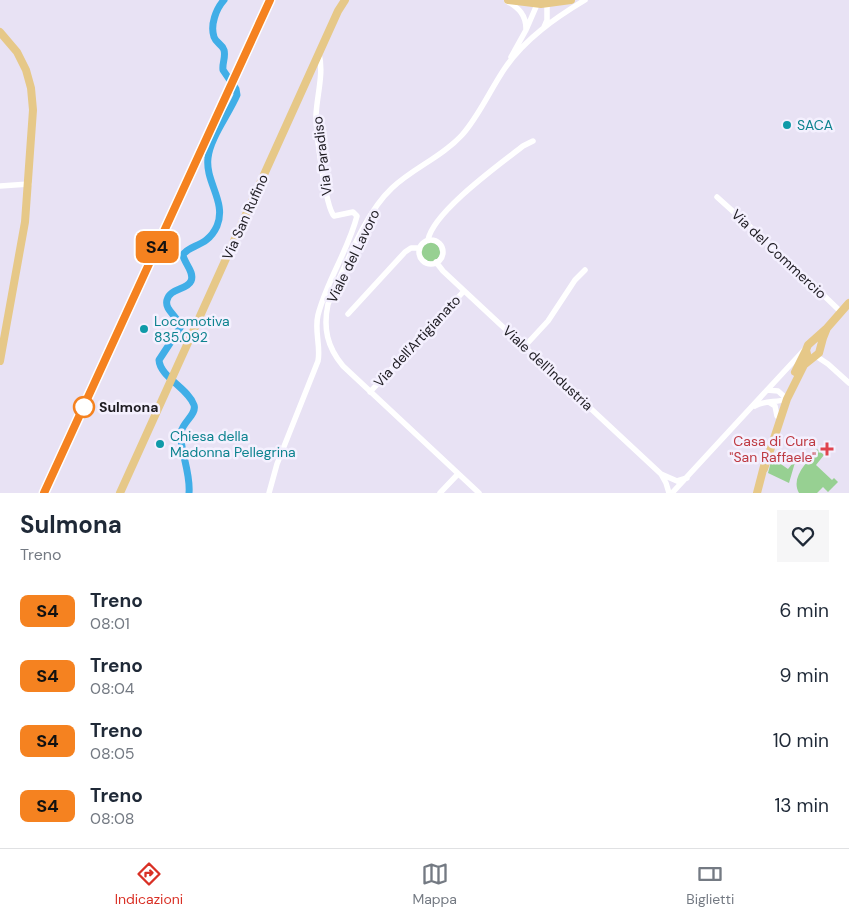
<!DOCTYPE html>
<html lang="it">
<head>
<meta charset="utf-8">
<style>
	:root { --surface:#fff; --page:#f6f6f7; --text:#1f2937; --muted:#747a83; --line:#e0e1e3; --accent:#d93025 }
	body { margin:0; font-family:"DM Sans",sans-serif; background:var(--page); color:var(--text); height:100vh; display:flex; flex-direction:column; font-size:19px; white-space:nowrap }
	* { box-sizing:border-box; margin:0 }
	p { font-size:16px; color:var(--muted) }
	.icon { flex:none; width:28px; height:28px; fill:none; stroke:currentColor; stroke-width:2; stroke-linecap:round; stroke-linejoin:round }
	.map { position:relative; height:493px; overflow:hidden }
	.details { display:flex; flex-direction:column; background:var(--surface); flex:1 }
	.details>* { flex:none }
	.badge { padding:0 10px; border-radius:8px; font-size:18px; line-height:32px }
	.map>.badge { position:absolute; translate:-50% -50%; box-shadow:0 0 0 2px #fff }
	.round { display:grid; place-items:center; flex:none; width:52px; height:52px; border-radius:0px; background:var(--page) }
	.summary { display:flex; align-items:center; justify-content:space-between; height:85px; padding:0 20px }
	h1 { font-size:24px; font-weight:700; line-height:38px }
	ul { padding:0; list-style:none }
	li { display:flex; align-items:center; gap:15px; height:65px; padding:0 20px }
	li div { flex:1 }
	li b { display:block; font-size:19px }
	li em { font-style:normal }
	li .badge { min-width:55px; font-weight:700; text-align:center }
	.tabs { display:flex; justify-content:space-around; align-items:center; height:70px; border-top:1px solid var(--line); background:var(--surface); font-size:14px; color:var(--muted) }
	.tabs a { display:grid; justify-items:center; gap:2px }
	.tabs .selected { color:var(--accent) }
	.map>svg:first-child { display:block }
	.green { fill:#97d092 }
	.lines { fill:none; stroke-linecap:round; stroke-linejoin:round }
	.river { stroke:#40aee7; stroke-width:7 }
	.minor { stroke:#fff; stroke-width:5.5 }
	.major { stroke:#e6c888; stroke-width:8 }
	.rail-casing { stroke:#66636d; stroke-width:3 }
	.rail { stroke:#f4f0fe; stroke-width:1; stroke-dasharray:4; stroke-linecap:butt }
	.line-casing { stroke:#fff; stroke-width:11 }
	.line { stroke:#f58220; stroke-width:8 }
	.culture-dot { fill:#0f9aa8; stroke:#f4f0fe; stroke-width:2 }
	.stop-dot { fill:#fff; stroke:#f58220; stroke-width:2.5 }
	.health-dot { fill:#e0444e; stroke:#f4f0fe; stroke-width:2 }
	.labels { text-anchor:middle; stroke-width:5; stroke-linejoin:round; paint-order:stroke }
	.culture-label { font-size:14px; fill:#0d838f; stroke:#f4f0fe; text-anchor:start }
	.street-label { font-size:14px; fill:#1e1c22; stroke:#f4f0fe }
	.stop-label { font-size:14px; font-weight:bold; fill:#1e1c22; stroke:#f4f0fe; text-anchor:start }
	.health-label { font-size:14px; fill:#be3a42; stroke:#f4f0fe; text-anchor:end }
</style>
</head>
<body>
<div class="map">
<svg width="849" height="493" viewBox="0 0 849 493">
	<rect width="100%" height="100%" fill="#e8e2f4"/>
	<path class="green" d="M420 252a10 10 0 1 1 20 0a10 10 0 1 1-20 0Z
		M817,449l7,6 -8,10 16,15 2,-2 4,4 -10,10 -5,-5 -6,6h-18c-9,-16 9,-31 18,-44z
		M772,458l16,11 8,-10 -7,24 -21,-10z"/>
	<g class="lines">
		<path class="river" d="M189,493c2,-21 -10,-44 -8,-61 2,-10 16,-18 13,-27 -6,-17 -34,-28 -35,-45l21,-32c0,-11 -16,-17 -13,-28 3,-12 20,-10 24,-19 4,-9 -7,-18 -8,-26 6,-11 24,-7 34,-29 10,-24 -12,-44 -9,-68 2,-20 21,-44 29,-63l-1,-6 -13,-19c-1,-7 3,-13 1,-20 -2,-6 -8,-7 -10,-13 -4,-12 2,-28 10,-37"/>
		<path class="minor" d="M507,1c12,7 19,14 19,28
			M544,27l3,-7v-20
			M511,57l15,-27 13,-30
			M0,186l29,-2
			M717,197l70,63 54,52
			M428,240c5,-28 72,-76 95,-94l10,-5
			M419 252a12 12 0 1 1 24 0a12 12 0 1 1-24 0Z
			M436,262l7,9 218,203 16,7 10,-3
			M348,314l57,-62 6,-4h8
			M524,347l24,-26 27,-41 10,-10
			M816,356l12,8 21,19
			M370,392l94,-101
			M770,403l5,3 2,10
			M755,406c10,-6 21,-3 32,-7l-9,-8 -11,-1
			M661,474l5,9 3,10
			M269,493l8,-29 41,-103c3,-15 -4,-30 0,-46 9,-35 30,-64 39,-99l-4,-4 -19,4c-9,-10 -18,-85 -18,-101 1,-20 8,-42 3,-61
			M440,493l18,-19
			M479,493l-136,-127c-16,-19 -20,-38 -15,-62 17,-36 35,-89 64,-116 21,-20 50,-31 70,-53 17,-19 28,-45 43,-67 20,-29 50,-50 80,-68
			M672,493l133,-144"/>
		<path class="major" d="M508,0l33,4 30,-4
			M0,32l17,20 9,18 5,18 2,22 -8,112 -25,139
			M807,354l-1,-4 2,-5 19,-17 22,-25
			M795,372l11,-22
			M764,469l23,-70 17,-34 15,-12 4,-15 4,-10
			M120,493l218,-482 7,-11
			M757,493l7,-27"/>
		<g class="rail-casing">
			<path id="rail" d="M44,493l226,-493"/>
		</g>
		<use href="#rail" class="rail"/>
	</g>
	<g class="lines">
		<g class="line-casing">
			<path id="line" d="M44,493l226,-493"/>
		</g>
		<use href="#line" class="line"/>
	</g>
	<g class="culture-dot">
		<circle cx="787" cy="125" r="5"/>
		<circle cx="144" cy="329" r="5"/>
		<circle cx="160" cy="444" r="5"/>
	</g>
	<circle class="stop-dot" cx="84" cy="407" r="10"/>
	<path class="health-dot" d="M824.5 441.5h5v5h5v5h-5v5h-5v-5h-5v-5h5z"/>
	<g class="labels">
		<g class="culture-label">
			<text x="797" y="130">SACA</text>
			<text x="154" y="326">Locomotiva<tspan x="154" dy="16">835.092</tspan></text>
			<text x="170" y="441">Chiesa della<tspan x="170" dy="16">Madonna Pellegrina</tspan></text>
		</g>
		<g class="street-label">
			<text transform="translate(322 156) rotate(-97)" y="5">Via Paradiso</text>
			<text transform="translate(245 217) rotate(-66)" y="5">Via San Rufino</text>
			<text transform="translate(779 254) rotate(43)" y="5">Via del Commercio</text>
			<text transform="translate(353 256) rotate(-64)" y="5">Viale del Lavoro</text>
			<text transform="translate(417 341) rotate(-47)" y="5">Via dell'Artigianato</text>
			<text transform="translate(548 368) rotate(43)" y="5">Viale dell'Industria</text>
		</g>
		<g class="stop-label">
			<text x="99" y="412">Sulmona</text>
		</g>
		<g class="health-label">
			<text x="816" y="446">Casa di Cura<tspan x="816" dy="16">"San Raffaele"</tspan></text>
		</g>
	</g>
</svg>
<b class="badge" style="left:157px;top:247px;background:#f58220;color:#111">S4</b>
</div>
<section class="details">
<div class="summary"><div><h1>Sulmona</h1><p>Treno</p></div><a class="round"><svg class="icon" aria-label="heart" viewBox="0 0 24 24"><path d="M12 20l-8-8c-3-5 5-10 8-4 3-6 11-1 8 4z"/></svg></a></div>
<ul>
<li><span class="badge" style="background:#f58220;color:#111">S4</span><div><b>Treno</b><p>08:01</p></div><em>6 min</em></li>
<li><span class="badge" style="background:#f58220;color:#111">S4</span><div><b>Treno</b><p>08:04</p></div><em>9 min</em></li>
<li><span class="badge" style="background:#f58220;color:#111">S4</span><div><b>Treno</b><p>08:05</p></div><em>10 min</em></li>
<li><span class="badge" style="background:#f58220;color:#111">S4</span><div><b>Treno</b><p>08:08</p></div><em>13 min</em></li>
</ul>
</section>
<nav class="tabs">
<a class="selected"><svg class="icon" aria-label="directions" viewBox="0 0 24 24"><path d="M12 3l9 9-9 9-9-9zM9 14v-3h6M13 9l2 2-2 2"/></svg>Indicazioni</a>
<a><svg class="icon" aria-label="map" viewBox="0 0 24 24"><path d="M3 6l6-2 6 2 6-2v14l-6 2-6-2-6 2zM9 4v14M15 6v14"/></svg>Mappa</a>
<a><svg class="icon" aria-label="tickets" viewBox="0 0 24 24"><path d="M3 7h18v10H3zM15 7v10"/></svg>Biglietti</a>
</nav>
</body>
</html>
